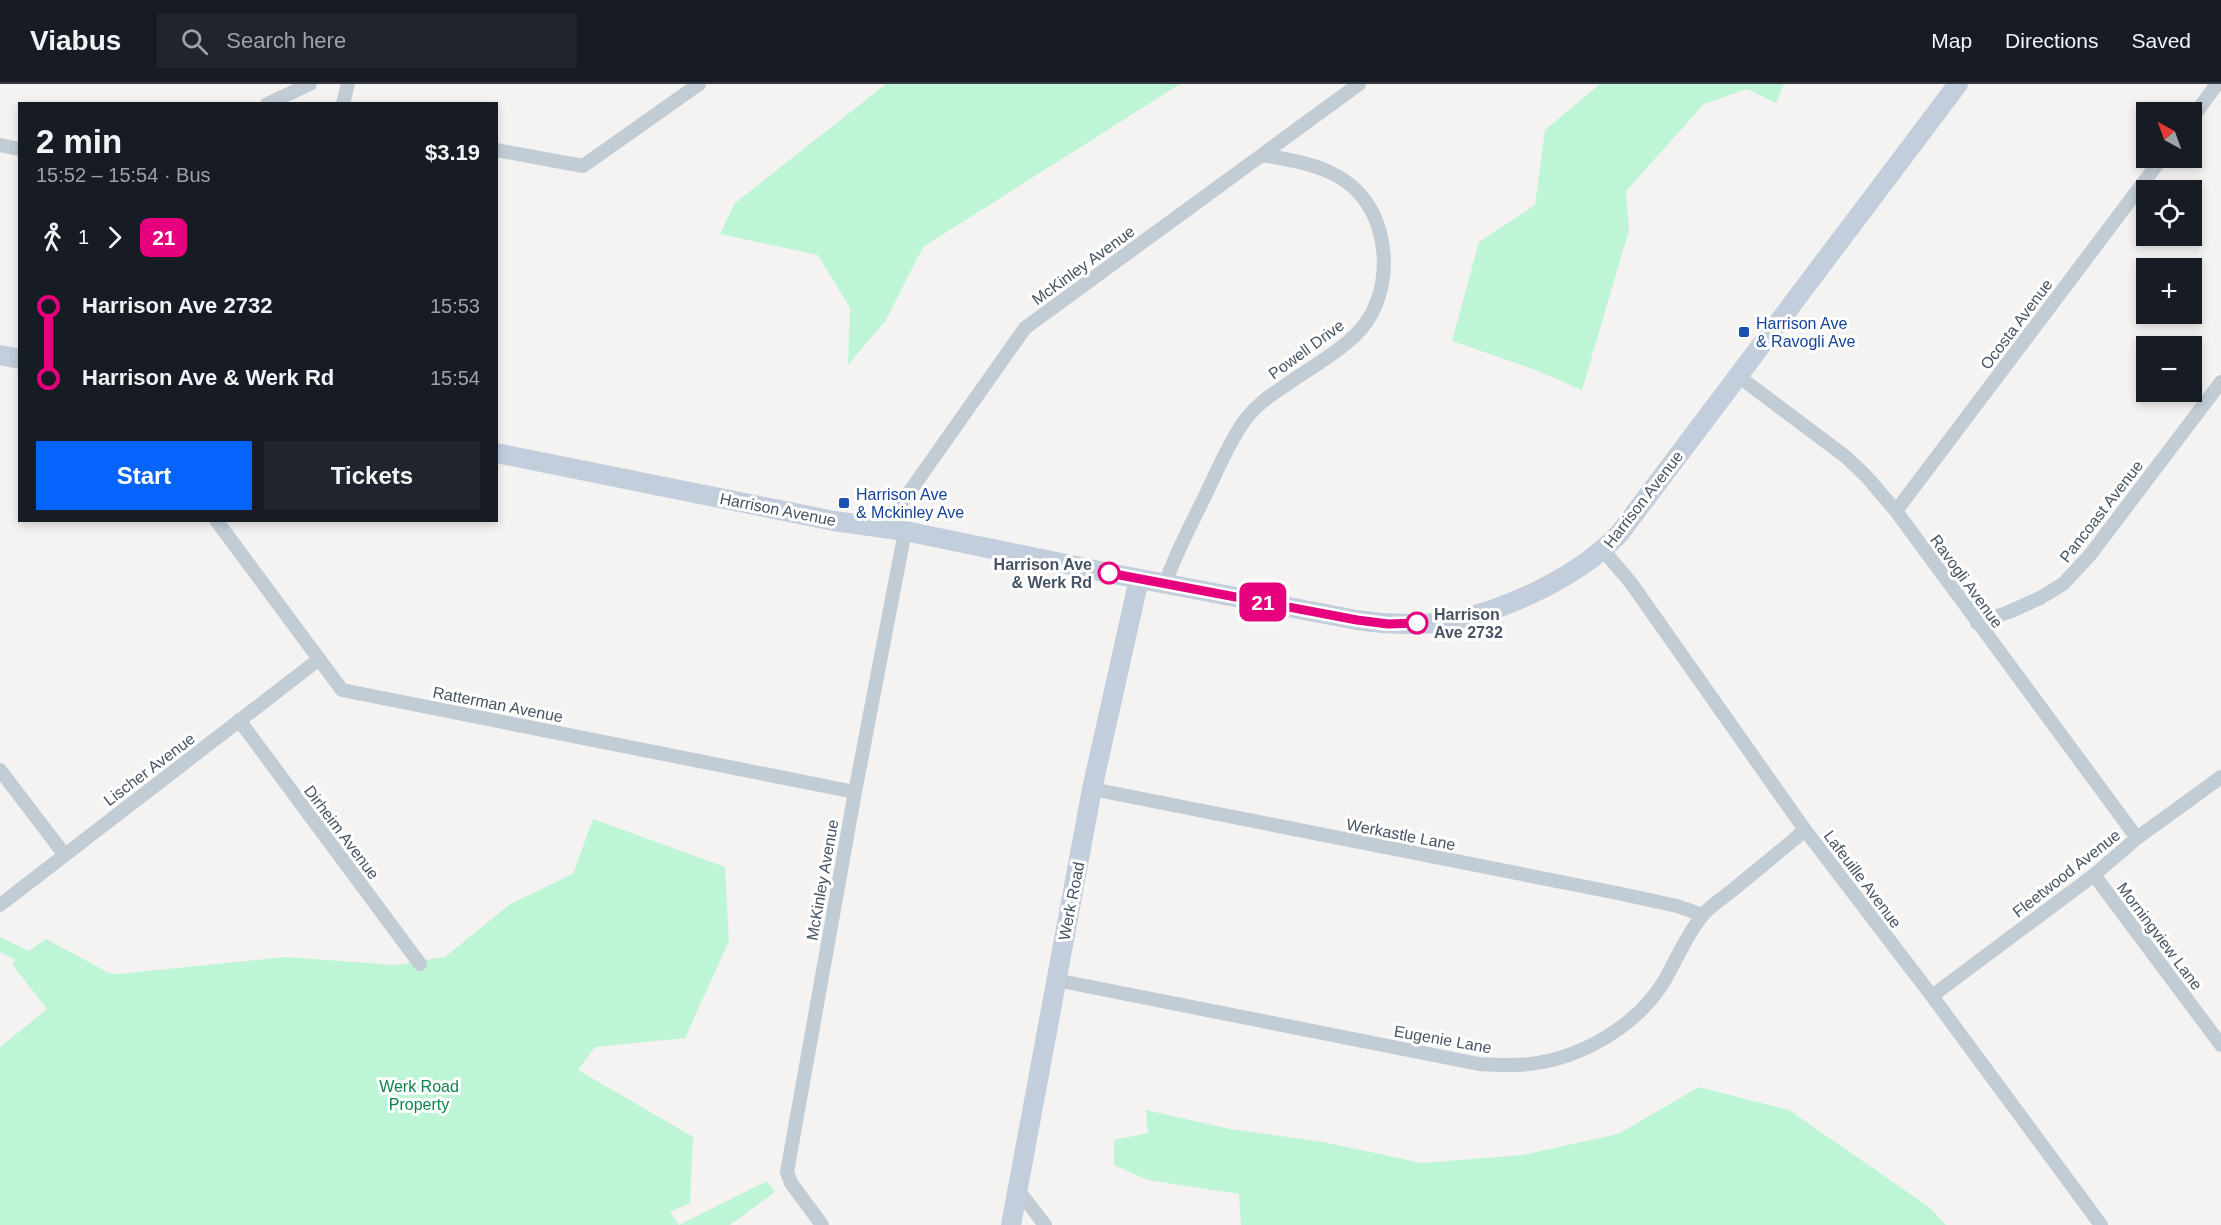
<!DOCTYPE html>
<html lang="en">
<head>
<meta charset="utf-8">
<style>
	:root { --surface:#171b24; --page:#20242c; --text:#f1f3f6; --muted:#9ea1a6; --line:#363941; --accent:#0564fc }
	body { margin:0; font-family:Helvetica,sans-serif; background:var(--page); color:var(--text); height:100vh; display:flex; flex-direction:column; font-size:22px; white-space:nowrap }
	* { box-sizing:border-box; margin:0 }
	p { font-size:20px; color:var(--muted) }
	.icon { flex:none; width:33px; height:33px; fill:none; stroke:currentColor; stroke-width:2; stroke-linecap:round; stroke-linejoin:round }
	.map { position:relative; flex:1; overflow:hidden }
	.sheet { position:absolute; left:18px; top:18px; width:480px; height:420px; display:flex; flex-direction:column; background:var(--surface); border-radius:0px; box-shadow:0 3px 9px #0003 }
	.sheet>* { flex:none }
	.badge { padding:0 12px; border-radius:9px; font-size:21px; line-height:39px }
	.needle { width:39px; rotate:319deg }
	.tools { position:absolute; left:2136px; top:18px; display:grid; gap:12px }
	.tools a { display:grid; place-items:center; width:66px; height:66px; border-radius:0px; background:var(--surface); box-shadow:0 3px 9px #0003; font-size:30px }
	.map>.badge { position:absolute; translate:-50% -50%; box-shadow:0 0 0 3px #fff }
	.legs { display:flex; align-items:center; gap:9px; height:66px; padding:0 18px; font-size:20px }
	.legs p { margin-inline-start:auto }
	.summary { display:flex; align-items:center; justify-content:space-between; height:102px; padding:0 18px }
	h1 { font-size:33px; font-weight:700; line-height:45px }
	.primary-button { display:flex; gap:12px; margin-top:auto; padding:12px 18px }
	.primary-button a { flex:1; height:69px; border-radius:0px; background:var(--accent); color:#fff; font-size:24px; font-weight:700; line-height:69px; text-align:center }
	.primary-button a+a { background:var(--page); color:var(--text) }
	ul { padding:0 18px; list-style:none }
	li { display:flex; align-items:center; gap:21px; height:72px; font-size:22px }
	li i { display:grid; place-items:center; width:9px; height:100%; margin:0 8px; background:currentColor }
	li i::after { content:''; width:15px; height:15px; margin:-8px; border:4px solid; border-radius:50%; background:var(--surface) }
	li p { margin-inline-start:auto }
	li:first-child i { background:linear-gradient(#0000 50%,currentColor 0) }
	li:last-child i { background:linear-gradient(currentColor 50%,#0000 0) }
	header { display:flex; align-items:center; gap:36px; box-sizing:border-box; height:84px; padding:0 30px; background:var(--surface); border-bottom:2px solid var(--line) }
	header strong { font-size:28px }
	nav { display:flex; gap:33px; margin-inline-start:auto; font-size:21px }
	.search { width:420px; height:54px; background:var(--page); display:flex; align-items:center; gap:15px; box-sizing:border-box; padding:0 21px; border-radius:0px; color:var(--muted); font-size:22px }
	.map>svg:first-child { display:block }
	.green { fill:#bef5d6 }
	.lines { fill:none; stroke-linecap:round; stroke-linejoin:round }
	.street { stroke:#c2ccd5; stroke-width:14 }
	.secondary { stroke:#c3cedd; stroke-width:20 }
	.line-1-casing { stroke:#fff; stroke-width:14 }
	.line-1 { stroke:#e6007e; stroke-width:9 }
	.transit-dot { fill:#1a4fb4; stroke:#fff; stroke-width:2 }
	.stop-1-dot { fill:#fff; stroke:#e6007e; stroke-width:3 }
	.labels { text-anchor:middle; stroke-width:6; stroke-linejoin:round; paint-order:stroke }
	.street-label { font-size:16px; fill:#475463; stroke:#fff }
	.transit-label { font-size:16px; fill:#164399; stroke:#fff; text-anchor:start }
	.stop-label { font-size:16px; font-weight:bold; fill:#475463; stroke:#fff; text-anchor:end }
	.park-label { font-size:16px; fill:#0c834e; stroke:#fff }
</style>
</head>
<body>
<header>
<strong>Viabus</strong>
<div class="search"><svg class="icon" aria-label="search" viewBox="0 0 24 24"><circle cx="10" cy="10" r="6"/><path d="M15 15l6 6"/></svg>Search here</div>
<nav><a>Map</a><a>Directions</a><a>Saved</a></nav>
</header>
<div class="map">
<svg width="2221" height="1141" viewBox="0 0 2221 1141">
	<rect width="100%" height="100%" fill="#f5f2f2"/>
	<path class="green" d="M886,0h294l-257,163 -37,73 -38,45 2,-57 -32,-53 -98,-21 15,-31z
		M1600,0h184l-8,19 -29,-14 -43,15 -78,87 3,39 -47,160 -49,-21 -81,-28 27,-99 56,-37 10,-75z
		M593,735l132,48 4,74 -44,97 -90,9 -17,23 115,67 -3,66 -20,9 9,13 88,-44 8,11 -45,33h-730v-178l47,-38 -35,-45 4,-4 -16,-8v-15l29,14 17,-12 63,34 8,1 168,-17 110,8 50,-8 65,-53 63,-30z
		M1699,1003l90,23 140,97 17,18h-705l-2,-31 -91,-14 -34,-15v-25l34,-7 -2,-23 84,19 93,13 99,21 101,-8 95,-21z"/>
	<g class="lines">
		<path class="street" d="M267,20l43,-20
			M343,20l5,-20
			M2192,34l25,-34
			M0,61l20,4
			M496,66l87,16 116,-82
			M1738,292l108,81 20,19 30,35 241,327
			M1896,427l266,-353
			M216,436l126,170 513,102
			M884,444l141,-200 334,-244
			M1603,466l28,33 174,247 127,166 169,229
			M1165,500c11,-32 27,-61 42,-92 11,-23 22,-50 38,-72 11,-15 26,-25 41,-35 21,-15 45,-28 64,-45 34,-29 41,-76 27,-117 -19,-52 -67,-60 -115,-68
			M1977,539l32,-11 31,-14 23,-14 27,-29 131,-173
			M239,636l181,244
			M0,686l64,84
			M1092,705l525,104 60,13 26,9
			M2094,791l127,170
			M0,821l318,-245
			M1056,896l423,84c17,1 34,2 51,0 51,-6 105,-37 133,-81 13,-22 23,-48 40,-68 8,-10 21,-18 31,-26 24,-20 48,-39 71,-59
			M1932,912l162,-121 43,-37 84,-61
			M1018,1106l27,35
			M822,1141l-31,-42 -4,-11 68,-380 50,-261"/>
		<path class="secondary" d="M0,271l20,4
			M496,369l338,68 71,10 214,44 238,45c26,4 51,5 78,3 61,-7 141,-44 184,-89l339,-450
			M1011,1141l81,-436 47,-210"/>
	</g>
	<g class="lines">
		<g class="line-1-casing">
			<path id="line-1" d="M1109,489l248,47 31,4 29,-1"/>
		</g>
		<use href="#line-1" class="line-1"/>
	</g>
	<g class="transit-dot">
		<rect x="1738" y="242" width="12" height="12" rx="3"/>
		<rect x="838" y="413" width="12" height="12" rx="3"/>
	</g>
	<g class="stop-1-dot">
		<circle cx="1109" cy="489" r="10"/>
		<circle cx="1417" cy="539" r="10"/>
	</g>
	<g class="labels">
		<g class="street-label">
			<text transform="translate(1083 181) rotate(-36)" y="6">McKinley Avenue</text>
			<text transform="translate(2016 240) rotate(-53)" y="6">Ocosta Avenue</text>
			<text transform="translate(1306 265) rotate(-36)" y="6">Powell Drive</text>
			<text transform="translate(1643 415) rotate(-52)" y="6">Harrison Avenue</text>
			<text transform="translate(778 425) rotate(11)" y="6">Harrison Avenue</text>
			<text transform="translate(2101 427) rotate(-52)" y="6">Pancoast Avenue</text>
			<text transform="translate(1967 497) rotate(54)" y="6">Ravogli Avenue</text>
			<text transform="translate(498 620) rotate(11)" y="6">Ratterman Avenue</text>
			<text transform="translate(149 685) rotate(-37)" y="6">Lischer Avenue</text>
			<text transform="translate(342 748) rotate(53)" y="6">Dirheim Avenue</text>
			<text transform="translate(1401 750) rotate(11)" y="6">Werkastle Lane</text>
			<text transform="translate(2066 789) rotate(-38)" y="6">Fleetwood Avenue</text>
			<text transform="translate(1863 795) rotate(53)" y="6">Lafeuille Avenue</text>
			<text transform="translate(822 796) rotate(-80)" y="6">McKinley Avenue</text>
			<text transform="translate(1071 817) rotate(-79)" y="6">Werk Road</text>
			<text transform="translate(2160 852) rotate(53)" y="6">Morningview Lane</text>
			<text transform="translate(1443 955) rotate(10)" y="6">Eugenie Lane</text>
		</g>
		<g class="transit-label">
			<text x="1756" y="245">Harrison Ave<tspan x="1756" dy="18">&amp; Ravogli Ave</tspan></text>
			<text x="856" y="416">Harrison Ave<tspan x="856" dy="18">&amp; Mckinley Ave</tspan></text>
		</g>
		<g class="stop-label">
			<text x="1092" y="486">Harrison Ave<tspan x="1092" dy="18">&amp; Werk Rd</tspan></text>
			<text x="1434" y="536" text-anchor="start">Harrison<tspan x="1434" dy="18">Ave 2732</tspan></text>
		</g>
		<g class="park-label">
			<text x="419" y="1008">Werk Road<tspan x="419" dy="18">Property</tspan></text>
		</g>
	</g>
</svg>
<div class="tools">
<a><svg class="needle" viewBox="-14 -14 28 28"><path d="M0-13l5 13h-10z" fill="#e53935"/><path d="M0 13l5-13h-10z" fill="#9ea1a6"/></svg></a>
<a><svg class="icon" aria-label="locate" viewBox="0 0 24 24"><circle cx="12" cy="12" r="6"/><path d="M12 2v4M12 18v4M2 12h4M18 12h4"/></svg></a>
<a>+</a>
<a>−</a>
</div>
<b class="badge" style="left:1263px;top:518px;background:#e6007e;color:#fff">21</b>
<section class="sheet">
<div class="summary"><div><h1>2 min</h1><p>15:52 – 15:54 · Bus</p></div><b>$3.19</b></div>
<div class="legs"><svg class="icon" aria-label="walk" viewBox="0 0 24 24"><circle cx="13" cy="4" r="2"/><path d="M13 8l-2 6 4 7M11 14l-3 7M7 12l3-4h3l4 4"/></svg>1<svg class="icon" aria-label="forward" viewBox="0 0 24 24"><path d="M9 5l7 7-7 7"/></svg><b class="badge" style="background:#e6007e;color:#fff">21</b></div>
<ul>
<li><i style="color:#e6007e"></i><b>Harrison Ave 2732</b><p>15:53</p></li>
<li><i style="color:#e6007e"></i><b>Harrison Ave &amp; Werk Rd</b><p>15:54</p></li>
</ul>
<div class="primary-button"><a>Start</a><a>Tickets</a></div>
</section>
</div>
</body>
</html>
